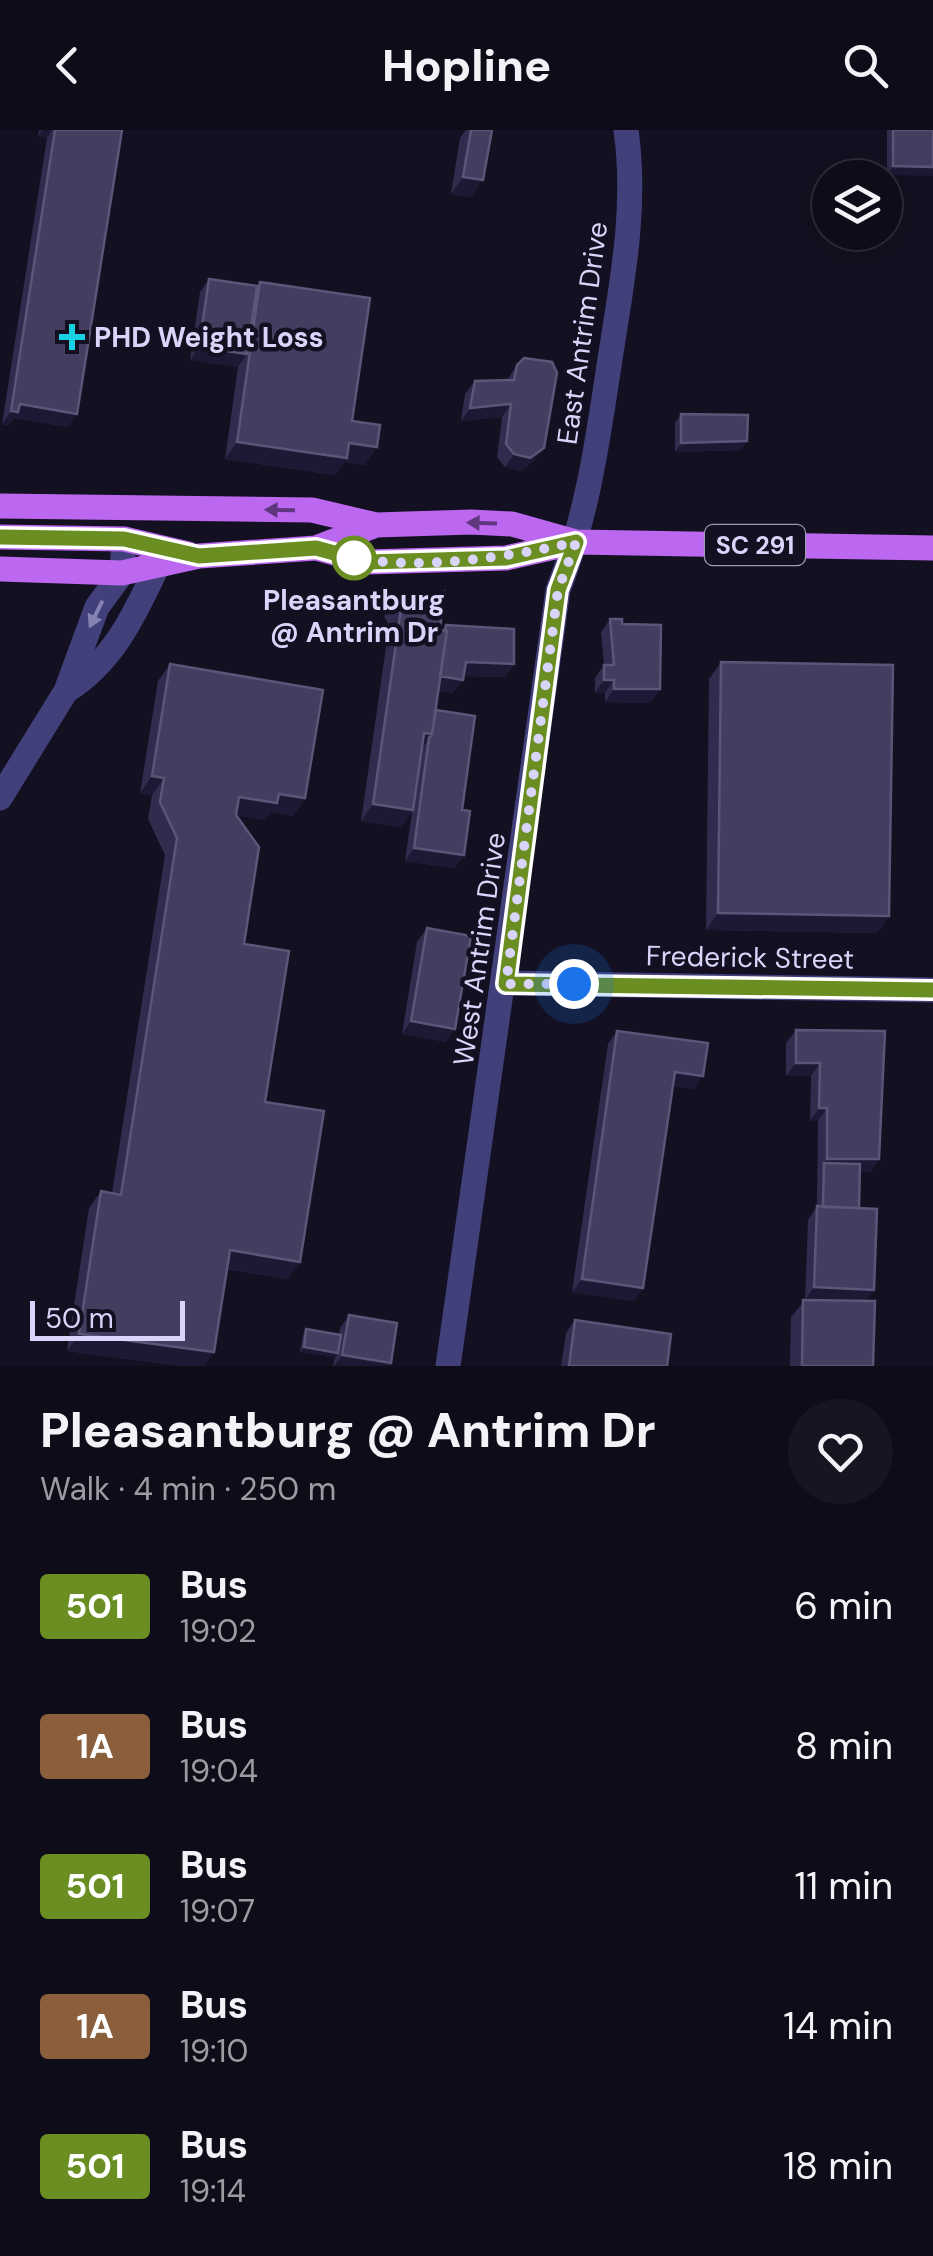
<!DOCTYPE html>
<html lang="en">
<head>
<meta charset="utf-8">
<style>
	:root { --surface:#0e0c19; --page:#171522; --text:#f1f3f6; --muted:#9b9ba2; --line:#2e2c38 }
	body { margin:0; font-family:"DM Sans",sans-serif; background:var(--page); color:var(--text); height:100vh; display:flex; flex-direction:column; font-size:38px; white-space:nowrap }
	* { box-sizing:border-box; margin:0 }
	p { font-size:32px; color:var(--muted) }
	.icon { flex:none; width:55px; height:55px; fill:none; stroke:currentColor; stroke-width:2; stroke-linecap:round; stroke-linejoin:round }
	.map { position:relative; height:1236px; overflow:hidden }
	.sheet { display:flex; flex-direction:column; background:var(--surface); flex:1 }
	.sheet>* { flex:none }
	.badge { padding:0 20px; border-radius:8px; font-size:35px; line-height:65px }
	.fabs { position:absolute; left:812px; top:30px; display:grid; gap:20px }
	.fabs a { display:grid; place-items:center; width:90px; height:90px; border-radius:50%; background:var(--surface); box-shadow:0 5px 25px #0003,0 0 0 2px var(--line); font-size:50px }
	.scale { position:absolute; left:30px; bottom:25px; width:155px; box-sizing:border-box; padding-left:10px; border:5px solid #d9d4fa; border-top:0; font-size:28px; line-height:35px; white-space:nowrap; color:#d9d4fa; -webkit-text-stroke:8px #131021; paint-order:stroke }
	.you { position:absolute; width:50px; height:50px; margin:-25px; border:8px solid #fff; border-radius:50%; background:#1a73e8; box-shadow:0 0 0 15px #1a73e833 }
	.map>.badge { position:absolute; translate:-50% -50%; box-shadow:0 0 0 5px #fff }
	.round { display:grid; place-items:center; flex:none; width:105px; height:105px; border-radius:52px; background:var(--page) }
	.summary { display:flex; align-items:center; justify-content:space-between; height:170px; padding:0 40px }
	h1 { font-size:48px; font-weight:800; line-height:75px }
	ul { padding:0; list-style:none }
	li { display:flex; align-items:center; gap:30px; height:140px; padding:0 40px }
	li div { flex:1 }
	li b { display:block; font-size:38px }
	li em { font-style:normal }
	li .badge { min-width:110px; font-weight:700; text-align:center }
	header { display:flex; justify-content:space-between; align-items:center; height:130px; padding:0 40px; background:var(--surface); font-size:45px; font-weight:800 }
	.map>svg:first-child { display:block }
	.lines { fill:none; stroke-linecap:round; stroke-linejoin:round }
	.minor { stroke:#42407b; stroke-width:25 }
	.major { stroke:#bb67ef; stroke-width:25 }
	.wall { fill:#322b4d }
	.shaded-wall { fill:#1e1834 }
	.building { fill:#443d60; stroke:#5b5578; stroke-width:2.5 }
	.oneway { fill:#5f377e }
	.oneway2 { fill:#8683b4 }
	.line-casing { stroke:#fff; stroke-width:22 }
	.line { stroke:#6b8e23; stroke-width:15 }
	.walk { stroke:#d9d4fa; stroke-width:10; stroke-dasharray:0 18 }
	.poi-dot { fill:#18d0e3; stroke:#131021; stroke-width:4 }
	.stop-dot { fill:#fff; stroke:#6b8e23; stroke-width:5 }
	.labels { text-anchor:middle; stroke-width:9; stroke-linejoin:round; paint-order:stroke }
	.shield { fill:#131021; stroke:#9e99b9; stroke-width:2.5 }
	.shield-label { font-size:25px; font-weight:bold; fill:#d9d4fa }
	.street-label { font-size:28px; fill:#d9d4fa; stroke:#131021 }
	.poi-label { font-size:28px; font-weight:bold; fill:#d9d4fa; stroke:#131021; text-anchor:start }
	.stop-label { font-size:28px; font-weight:bold; fill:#d9d4fa; stroke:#131021 }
</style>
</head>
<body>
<header><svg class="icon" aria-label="back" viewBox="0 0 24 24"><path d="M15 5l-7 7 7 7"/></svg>Hopline<svg class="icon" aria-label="search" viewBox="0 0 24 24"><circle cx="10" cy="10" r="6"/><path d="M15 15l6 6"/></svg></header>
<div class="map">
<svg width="933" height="1236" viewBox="0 0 933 1236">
	<rect width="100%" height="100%" fill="#131021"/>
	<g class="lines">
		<path class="minor" d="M66,561c47,-29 69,-77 92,-126
			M0,668l66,-107 31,-84 25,-34 2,-34
			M505,853l428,7
			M448,1236l110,-776c30,-76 40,-152 52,-231 12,-77 27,-152 16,-229"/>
		<path class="major" d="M0,376l312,4 64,15
			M0,407l124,2 64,15
			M316,418l60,-23 95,-3 41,2 64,18 357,6
			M0,439l122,4 77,-17 117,-8 51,14 139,-4 66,-15"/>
	</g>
	<path class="wall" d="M39,0h83l-54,297 -54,-9 -5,7 -7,-1 45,-286 -9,-2z
		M466,0h26l-21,67 -20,-3 9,-56z
		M887,0h46l-46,45z
		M209,149l48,7 3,-4 92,139 13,44 -20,-3 -10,13 -110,-16 13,-92 -48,-7 10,-68z
		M517,235l17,96 -13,10 -16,-4 -8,-10 5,-40 -41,4 4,-27 10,-13 32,-1z
		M681,284l60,36 -66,2v-29z
		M396,469l44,31h2l4,-5 68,39 -9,13 -42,-1 -10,17 -15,-3 -2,20 26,100 2,45 -10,13 -49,-7 7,-49 -11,15 -40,-6 28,-195 -5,-10z
		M610,489l12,5 29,79 -46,-1v-9h-10v-15l9,-13 -3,-33z
		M721,532l168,254 -12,17 -171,-3 3,-251z
		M170,534l135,134 -12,18 -22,-4 -6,8 -29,-5 8,129 44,335 -61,-10 -13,83 -10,14h-24l-113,-15 22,-143 12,-17 11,2 53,-338 -17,-36 4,-24 -12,-2 18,-112z
		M427,798l19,114 -44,-8 15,-92z
		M796,900l89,1 -15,141h-10l-1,36 7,93 7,65h-83l1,-49 14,-17 3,-80 9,-14 1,-85h-8l1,-45h-25v-33z
		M617,901l77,58 -21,-3 -30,202 -9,13 -62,-9 36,-248z
		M349,1185l42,48 -2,3h-56l2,-9 -35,-5 3,-18 3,-5 33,6 1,-7z
		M575,1190l92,46h-106l5,-33z"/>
	<path class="shaded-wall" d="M42,0h10l-5,8 -9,-2z
		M893,36l40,1v9l-46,-1z
		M463,47l20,3 -12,17 -20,-3z
		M199,217l48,7 -9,13 -48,-7z
		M20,274l57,10 -9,13 -54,-9 -5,7 -7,-1 9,-13z
		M511,274l-9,13 -41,4 9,-13z
		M747,311l-6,9 -66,2 6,-9z
		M237,312l112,1 28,4 -12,18 -20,-3 -10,13 -110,-16z
		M544,318l-10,13 -13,10 -16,-4 9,-13z
		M466,532l48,2 -9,13 -48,-1z
		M438,545l25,5 -10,13 -25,-5z
		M604,550h10l-9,13h-10z
		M614,559h46l-9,14 -46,-1z
		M424,603l8,1 -12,17z
		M152,646l12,2 -12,17 -12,-2z
		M279,664l26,4 -12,18 -22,-4 -6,8 -38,-6 12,-17z
		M373,674l40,6 -12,17 -40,-6z
		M414,718l50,7 -10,13 -49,-7z
		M718,783l171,3 -12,17 -171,-3z
		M411,891l44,8 -9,13 -44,-8z
		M796,933h24l-9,13h-25z
		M675,942l28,4 -9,13 -28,-4z
		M819,978h8l-9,13h-8z
		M827,1029h52l-9,13h-46v-9z
		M230,1120l70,12 -12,17 -70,-12z
		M582,1149l61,9 -9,13 -62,-9z
		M814,1157l60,3 -9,13 -60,-3z
		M79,1204l135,18 -10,14h-24l-113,-15z
		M304,1217l34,6 -3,5 -35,-6z
		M342,1225l49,8 -2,3h-55z"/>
	<path class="building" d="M55,0h67l-45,284 -57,-10 -2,8 -7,-1z
		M471,0h21l-9,50 -20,-3z
		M893,0h40v37l-40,-1z
		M209,149l48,7 -10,68 -48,-7z
		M260,152l110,16 -18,123 28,4 -3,22 -28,-4 -2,15 -110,-16z
		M524,228l28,4 5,11 -13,75 -14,10 -16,-4 -8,-10 5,-40 -41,4 5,-27 39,-1 3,-15z
		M681,284l67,1 -1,26 -66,2z
		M444,462l-4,38 7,1 -15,103 -8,-1 -11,77 -40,-6 28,-195 -5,-10h37z
		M610,489h12v5l39,1 -1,64h-46v-9h-10v-15h10z
		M446,495l68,4v35l-48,-2 -3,18 -23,-4 7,-45h-2z
		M721,532l172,3 -4,251 -171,-3z
		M170,534l153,26 -18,108 -26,-4 -2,9 -38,-6 -3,18 23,32 -15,97 45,7 -24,151 59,9 -24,151 -70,-12 -16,102 -135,-18 22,-143 20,4 56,-357 -17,-36 4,-24 -12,-2z
		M436,580l39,6 -13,94 8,1 -6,44 -50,-7 15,-110 3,-4z
		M427,798l44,8 -16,93 -44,-8z
		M796,900l89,1 -6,128h-52v-51h-8l1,-45h-24z
		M617,901l91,12 -5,33 -28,-4 -32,216 -61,-9z
		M824,1033l36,1 -1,44 -36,-1z
		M817,1076l60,3 -3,81 -60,-3z
		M803,1170l72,1 -2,65h-71z
		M349,1185l48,8 -6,40 -49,-8z
		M575,1190l96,14 -4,32h-98z
		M306,1199l35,6 -3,18 -34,-6z"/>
	<defs><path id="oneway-solid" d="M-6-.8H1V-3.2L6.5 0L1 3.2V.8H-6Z" transform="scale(2.5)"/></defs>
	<g class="oneway">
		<use href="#oneway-solid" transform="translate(280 380) rotate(-179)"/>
		<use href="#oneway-solid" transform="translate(482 393) rotate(-178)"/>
	</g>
	<use class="oneway2" href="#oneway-solid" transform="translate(96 484) rotate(116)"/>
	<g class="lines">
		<g class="line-casing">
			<path id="line" d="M0,407l124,2 75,17 117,-8 51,14 139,-4 70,-16 -18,48 -52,394 427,6"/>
		</g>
		<use href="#line" class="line"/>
		<path class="walk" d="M354,428l-12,-3c65,18 168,2 234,-13l-18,48 -52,394h68"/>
	</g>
	<path class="poi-dot" d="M67 192h10v10h10v10h-10v10h-10v-10h-10v-10h10z"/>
	<circle class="stop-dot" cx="354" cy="428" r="20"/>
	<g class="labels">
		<rect class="shield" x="705" y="395" width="100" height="40" rx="8"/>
		<g class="shield-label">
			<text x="755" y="424">SC 291</text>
		</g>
		<g class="street-label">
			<text transform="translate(582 203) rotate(-82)" y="10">East Antrim Drive</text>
			<text transform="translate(479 819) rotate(-82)" y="10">West Antrim Drive</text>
			<text transform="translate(750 827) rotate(1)" y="10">Frederick Street</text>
		</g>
		<g class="poi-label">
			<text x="94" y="217">PHD Weight Loss</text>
		</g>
		<g class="stop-label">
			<text x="354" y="480">Pleasantburg<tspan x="354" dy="32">@ Antrim Dr</tspan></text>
		</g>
	</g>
</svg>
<div class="fabs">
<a><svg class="icon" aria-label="layers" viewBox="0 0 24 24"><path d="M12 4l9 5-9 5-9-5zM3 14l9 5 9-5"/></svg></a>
</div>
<div class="scale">50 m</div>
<div class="you" style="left:574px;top:854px"></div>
</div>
<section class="sheet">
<div class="summary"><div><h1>Pleasantburg @ Antrim Dr</h1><p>Walk · 4 min · 250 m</p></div><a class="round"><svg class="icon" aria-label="heart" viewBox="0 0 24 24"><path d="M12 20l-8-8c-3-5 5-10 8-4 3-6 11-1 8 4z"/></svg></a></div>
<ul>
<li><span class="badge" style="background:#6b8e23;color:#fff">501</span><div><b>Bus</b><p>19:02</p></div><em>6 min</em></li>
<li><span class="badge" style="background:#8b5e3c;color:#fff">1A</span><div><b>Bus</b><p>19:04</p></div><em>8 min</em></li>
<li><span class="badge" style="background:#6b8e23;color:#fff">501</span><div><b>Bus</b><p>19:07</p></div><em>11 min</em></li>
<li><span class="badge" style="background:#8b5e3c;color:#fff">1A</span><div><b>Bus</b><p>19:10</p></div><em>14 min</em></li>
<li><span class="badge" style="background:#6b8e23;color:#fff">501</span><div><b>Bus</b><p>19:14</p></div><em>18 min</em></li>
</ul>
</section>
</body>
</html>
